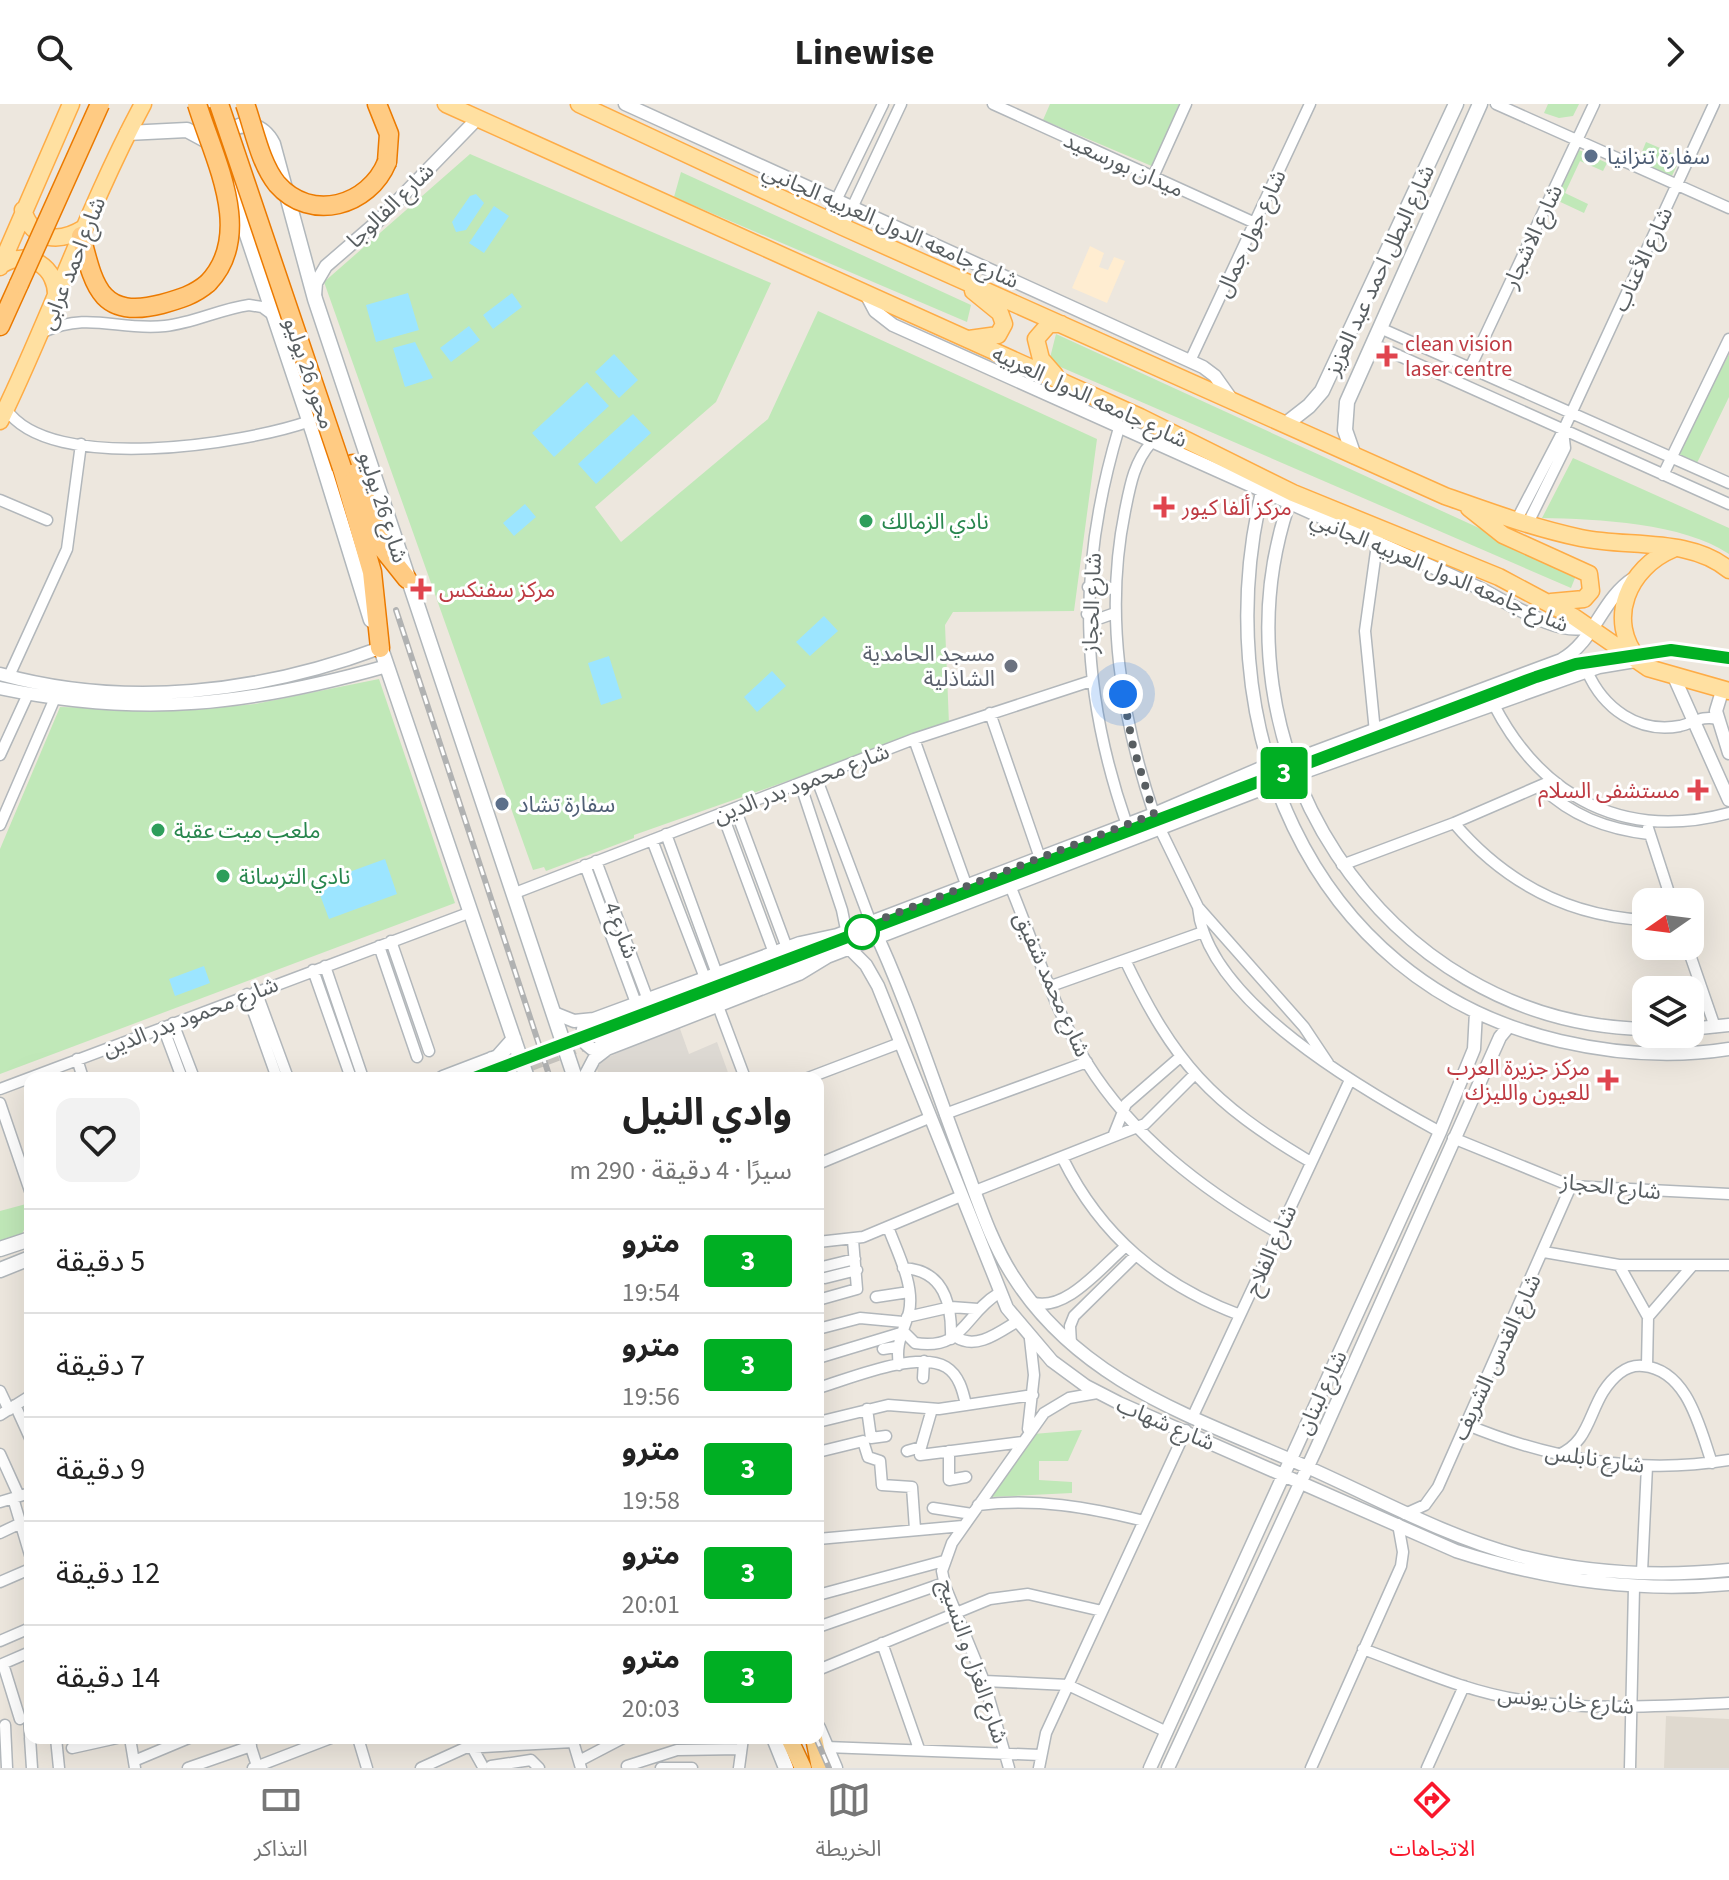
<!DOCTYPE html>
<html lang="ar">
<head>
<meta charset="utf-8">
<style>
	:root { --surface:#fff; --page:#f2f2f2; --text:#222; --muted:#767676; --line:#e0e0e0; --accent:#f9182c }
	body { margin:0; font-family:"Source Sans 3","Noto Sans Arabic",sans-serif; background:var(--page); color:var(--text); direction:rtl; height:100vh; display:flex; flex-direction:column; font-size:30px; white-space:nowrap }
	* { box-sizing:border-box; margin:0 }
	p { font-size:26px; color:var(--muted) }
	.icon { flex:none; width:44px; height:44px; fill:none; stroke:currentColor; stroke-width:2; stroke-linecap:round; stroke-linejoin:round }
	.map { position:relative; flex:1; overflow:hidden; direction:ltr }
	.sheet { position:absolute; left:24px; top:968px; width:800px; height:672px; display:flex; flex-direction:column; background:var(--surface); border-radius:16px; box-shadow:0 8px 32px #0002; direction:rtl }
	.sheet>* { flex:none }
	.badge { padding:0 16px; border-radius:6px; font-size:28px; line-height:52px }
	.needle { width:52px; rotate:256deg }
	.buttons { position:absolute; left:1632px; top:784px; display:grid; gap:16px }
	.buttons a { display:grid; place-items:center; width:72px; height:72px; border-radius:16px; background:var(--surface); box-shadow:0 8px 32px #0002; font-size:40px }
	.you { position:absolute; width:40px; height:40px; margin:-20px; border:6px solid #fff; border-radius:50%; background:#1a73e8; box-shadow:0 0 0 12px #1a73e833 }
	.map>.badge { position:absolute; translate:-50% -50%; box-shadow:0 0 0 4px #fff }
	.round { display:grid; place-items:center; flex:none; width:84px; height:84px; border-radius:16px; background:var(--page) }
	.summary { display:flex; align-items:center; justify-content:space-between; height:136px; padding:0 32px }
	h1 { font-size:38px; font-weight:700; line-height:60px }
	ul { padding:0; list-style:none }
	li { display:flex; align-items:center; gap:24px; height:104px; padding:0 32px; border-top:2px solid var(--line) }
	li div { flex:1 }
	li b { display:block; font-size:30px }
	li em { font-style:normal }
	li .badge { min-width:88px; font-weight:700; text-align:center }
	header { display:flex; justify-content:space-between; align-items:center; height:104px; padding:0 32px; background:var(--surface); font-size:36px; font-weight:700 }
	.tabs { display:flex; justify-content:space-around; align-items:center; height:112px; border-top:2px solid var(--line); background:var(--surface); font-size:22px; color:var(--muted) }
	.tabs a { display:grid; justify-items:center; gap:4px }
	.tabs .on { color:var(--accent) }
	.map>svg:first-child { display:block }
	.commercial { fill:#ffedd1 }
	.industrial { fill:#ddd9d3 }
	.education { fill:#dfd9cf }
	.green { fill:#c0e8b8 }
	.water { fill:#9ce5ff }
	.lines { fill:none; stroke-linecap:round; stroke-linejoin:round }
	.tertiary-tunnel { stroke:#c8c5bf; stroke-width:12; stroke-dasharray:12 6; stroke-linecap:butt }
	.minor-casing { stroke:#b2b7bb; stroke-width:13 }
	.tertiary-casing { stroke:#b2b7bb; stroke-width:15 }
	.secondary-casing { stroke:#b1b7bb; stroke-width:17 }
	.primary-casing { stroke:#feac46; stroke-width:19 }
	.trunk-casing { stroke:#eb7a00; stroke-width:19 }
	.motorway-casing { stroke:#eb7a00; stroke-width:21 }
	.minor { stroke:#fff; stroke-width:10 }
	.tertiary { stroke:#fff; stroke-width:12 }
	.secondary { stroke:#fff; stroke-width:14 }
	.primary { stroke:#ffe0a1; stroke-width:16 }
	.trunk { stroke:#ffd692; stroke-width:16 }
	.motorway { stroke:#ffcb83; stroke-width:18 }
	.rail-casing { stroke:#b1b2b2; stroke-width:6 }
	.rail { stroke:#fff; stroke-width:3; stroke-dasharray:9; stroke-linecap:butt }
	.motorway-bridge-casing { stroke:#eb7a00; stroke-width:21; stroke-linecap:butt }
	.motorway-bridge { stroke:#ffcb83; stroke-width:18 }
	.line-casing { stroke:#fff; stroke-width:18 }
	.line { stroke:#00af23; stroke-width:12 }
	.walk { stroke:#585e61; stroke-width:8; stroke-dasharray:0 14.4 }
	.service-dot { fill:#5c6f8a; stroke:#fff; stroke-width:3 }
	.health-dot { fill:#e0444e; stroke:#fff; stroke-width:3 }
	.leisure-dot { fill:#2e9e5b; stroke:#fff; stroke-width:3 }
	.worship-dot { fill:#6b7280; stroke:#fff; stroke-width:3 }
	.stop-dot { fill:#fff; stroke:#00af23; stroke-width:4 }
	.labels { text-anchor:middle; stroke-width:6; stroke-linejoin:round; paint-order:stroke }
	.service-label { font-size:22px; fill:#4e5e75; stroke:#fff; text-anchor:start }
	.street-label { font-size:22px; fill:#585e61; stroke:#fff }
	.health-label { font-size:22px; fill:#be3a42; stroke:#fff; text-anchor:start }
	.leisure-label { font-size:22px; fill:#27864d; stroke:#fff; text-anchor:start }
	.worship-label { font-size:22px; fill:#5b616d; stroke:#fff; text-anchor:end }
</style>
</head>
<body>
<header><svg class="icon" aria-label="forward" viewBox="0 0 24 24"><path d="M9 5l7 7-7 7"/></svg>Linewise<svg class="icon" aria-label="search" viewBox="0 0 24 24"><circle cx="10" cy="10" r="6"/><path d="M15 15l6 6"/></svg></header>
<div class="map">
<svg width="1729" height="1664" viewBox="0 0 1729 1664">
	<rect width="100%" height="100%" fill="#ede7de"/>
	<path class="commercial" d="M1090,142l14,7 -5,14 9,3 6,-13 11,4 -18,42 -35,-15z"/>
	<path class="industrial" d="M679,922l10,28 28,-12 13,36h-130l-5,-15z"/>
	<path class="education" d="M1666,1612l63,3v49h-65z"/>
	<path class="green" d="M1050,0h129l-25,63 -111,-47z
		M1548,0h31l-6,12 -14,2 -15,-5z
		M1646,38l35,15 -11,23 -33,-16z
		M1577,45l30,14 -4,8 -23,-10 -15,32 23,11 -4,9 -30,-14z
		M470,50l301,129 -55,119 -121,105 26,35 147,-123 50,-108 279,128 -23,172 -121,1 -8,13 4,99 -315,111v3l-88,33 -2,-4 -11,3 -209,-588z
		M681,68l290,133 -4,17 -293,-125z
		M1056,230l521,239 -6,15 -522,-226z
		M1729,250v43l-32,66 -19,-9z
		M1573,354l156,70v26c-46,-31 -131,-35 -187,-36z
		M379,575l76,224 -455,171v-225l60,-142 131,3 64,-6z
		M26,1100v21l-7,16 -19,6v-36z
		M1082,1326l-14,31h-29v19l33,2v11l-82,4 43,-63z"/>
	<path class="water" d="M476,90l8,9 -18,27 -10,2 -4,-10 18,-26z
		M494,102l15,10 -25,37 -15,-10z
		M408,189l11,37 -43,12 -10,-37z
		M512,189l10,14 -29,22 -10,-14z
		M469,222l11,14 -29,22 -11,-14z
		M415,238l18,36 -28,9 -12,-39z
		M614,250l24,26 -19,18 -24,-26z
		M587,278l22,24 -55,51 -22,-24z
		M633,310l18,19 -55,51 -18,-20z
		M525,400l11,13 -22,19 -11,-13z
		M824,512l14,15 -28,25 -14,-14z
		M609,552l13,42 -21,7 -13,-42z
		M772,567l14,15 -29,26 -13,-15z
		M385,755l12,35 -68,25 -13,-35z
		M204,862l6,17 -35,13 -6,-17z"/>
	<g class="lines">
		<path class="tertiary-tunnel" d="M488,968l106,-40
			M496,974l104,-39"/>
		<g class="minor-casing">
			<path id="minor" d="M993,0l262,119
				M1496,0l233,104
				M1153,73l33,-73
				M827,115l56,-115
				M843,123l58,-123
				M1380,224l349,155
				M43,228c47,-21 74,-1 122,-6 29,-3 55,-17 84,-21l13,2 11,8
				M1373,240l356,160
				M1190,257l120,-257
				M1470,264l124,-264
				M6,305c44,66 239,35 304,12
				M1119,324c-42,140 -40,259 8,397
				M1151,339c-17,19 -21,43 -26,68 -21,103 -4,205 29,303
				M1663,371l66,-136
				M0,396l47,20
				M1516,417l47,-90 151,-327
				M1527,421l38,-77 -2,-17
				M1088,483l14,-2 13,5
				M1087,510l14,4 14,-5
				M1587,567c16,37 51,63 93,55 13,-3 23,-11 37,-7
				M9,572l58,-127 14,-105
				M1494,601c48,93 131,136 235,108
				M990,609l50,145
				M1375,628l-10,-101 13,-94
				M914,635l53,148
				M0,651l28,-61
				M816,673l55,146
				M800,679l42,127 8,39
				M1540,682c32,30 66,43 109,48
				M735,704l52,140
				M722,709l52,140
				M1454,719c51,60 114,93 192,97
				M0,721l55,-127
				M1648,724l24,74
				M1161,727l37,76 106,120 24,36
				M666,730l51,140
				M652,736l53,138
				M596,757l52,139
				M585,761l51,138
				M1342,761l112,-42 97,-42
				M1011,784c24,58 43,122 76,175 46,74 116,127 191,170
				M515,789l399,-154 177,-58
				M1198,803c8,94 167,184 242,225
				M391,837l38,110
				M379,842l38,111
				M1687,842l28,81
				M1125,856c49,103 86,143 184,201
				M325,862l38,112
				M313,866l38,108
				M1051,882l152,-54
				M256,887l32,87
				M247,890l30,84
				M718,902l27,72
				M173,919l21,55
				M163,923l19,51
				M77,955l6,19
				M808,974l92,-35
				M0,985l471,-177
				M0,999l30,88
				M945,1010l142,-52
				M1114,1030l12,-30 53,-46
				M1453,1034l118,48 158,8
				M1063,1055c38,77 97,126 177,156
				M818,1060l111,-46
				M975,1087l170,-67 49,-49
				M888,1123c9,25 27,58 21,85 -5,19 -14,31 -10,53
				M818,1138l45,-5 98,-41
				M1544,1148l75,13h110
				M1619,1161l29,52 -1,49
				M818,1164l37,-9
				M903,1164c42,2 49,37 48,71
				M825,1174l32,-8
				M876,1193l33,-5
				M818,1196l39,-11 -4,-49
				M1031,1198c34,12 71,-36 94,-55
				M907,1213l44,-10 27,2
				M1648,1213l44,-51
				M818,1225l42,-11 43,4
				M904,1228l11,11c49,8 49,-29 84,-50
				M956,1233c20,13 42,-4 60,-15
				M1071,1240l-1,-18 4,-10 61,-60
				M883,1245l13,-2
				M818,1254l86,-26
				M923,1274l1,-17
				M818,1284c31,-9 99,-38 128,-21 13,8 17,24 20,38
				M0,1287l9,19
				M15,1301l15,33
				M867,1305l4,29 15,-2
				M0,1311l30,-19
				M1192,1314l157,-336
				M818,1318l70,-17 51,4 94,-14
				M1465,1320c84,35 173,51 264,36
				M1028,1325l6,-54 -4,-36
				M907,1347l14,-4 11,-38
				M949,1347v29l17,-3
				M818,1348l45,-11 5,16 12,4 2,24 30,2 3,42
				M0,1350l19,42
				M920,1351l103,-13
				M1558,1351c29,-12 30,-38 45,-63 9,-14 23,-28 40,-26 45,4 57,63 69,97
				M13,1394l17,57
				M0,1398l30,-9
				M978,1401c58,-7 110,2 166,16
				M933,1404l39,6
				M1405,1410l20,-9 13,-18 133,-301
				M0,1429l21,-10
				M818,1435l145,-13
				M1642,1468l5,-106
				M0,1478l30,-13
				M818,1491l126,-34
				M818,1523l126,-44
				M0,1537l30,-13
				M882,1539l37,106
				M1363,1545c52,19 104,43 158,51 68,11 139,6 208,3
				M3,1560l17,55
				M0,1561l30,-13
				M818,1566l172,-71 38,-5 74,17
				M984,1577l84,4 99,47
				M29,1612l1,20
				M5,1621l2,43
				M30,1634l2,30
				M56,1634l3,30
				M130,1634l5,30
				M248,1634l9,28
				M358,1634l9,30
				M572,1634l9,30
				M472,1643l10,18
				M826,1643l214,8
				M72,1644l45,-10
				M134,1657l55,-23
				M579,1657l44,-23
				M491,1662l40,-6 8,8
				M627,1662l50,-16 64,-1
				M188,1664l63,-22
				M253,1664l78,-30
				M421,1664l44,-20 108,-6
				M661,1664h31
				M739,1664l4,-30
				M1009,1664l-25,-87 -39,-95 -3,-15 10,-28 92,-130 25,-15 28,-5
				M1039,1664l7,-35 140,-303
				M1311,1664l90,-202 2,-14 -5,-28
				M1427,1664l37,-82
				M1630,1664l4,-181"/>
		</g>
		<g class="tertiary-casing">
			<path id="tertiary" d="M625,0l578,263 12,9 17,24
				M866,190l9,17 18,14 584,262c27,13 84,52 112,39
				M315,192l1,-13 10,-17 51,-44 101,-104
				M1265,376c-62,237 40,502 295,561 56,13 113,17 169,8
				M1290,396c-85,245 91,524 356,529
				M0,570c126,35 259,19 380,-26
				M1675,575l54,121
				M0,584c142,30 249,17 387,-22
				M1723,584l-7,23 13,42
				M1291,657l270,-101c34,-19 40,-61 73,-82
				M1296,671l303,-108 36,-6
				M871,819c37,78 63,162 94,243 14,37 26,76 48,110 68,108 184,142 294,191 70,31 137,69 212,89 67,17 141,21 210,14
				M850,845l16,16 12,21 129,322 45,53 34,25 33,17 337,148c90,29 179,42 273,33
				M554,909l20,8 20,-2 206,-76 37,-8 317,-121 114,-49
				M594,915l-11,10 3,15 6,5h15
				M1690,925l39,-4
				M597,926l216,-83
				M600,935l219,-80
				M472,974l16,-6
				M584,974l10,-19 13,-10 192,-75 28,-17 448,-173
				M1150,1664l290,-636 34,-83 2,-37
				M1168,1664l148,-319 184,-412 9,-11"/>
		</g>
		<g class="secondary-casing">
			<path id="secondary" d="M127,29l60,-3 24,13
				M223,32c17,-17 39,-13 50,8l42,155 260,779
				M231,83l82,245 58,188
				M1286,320l23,-18 13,-15 134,-287
				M1354,352l-9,-26 2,-28 133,-298
				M378,536l149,438
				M492,955l13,3 6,16
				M443,974l55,-21 16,-18
				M0,1145l30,-10
				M0,1166l30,-12
				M818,1624l17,40
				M774,1634l12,30"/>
		</g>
		<g class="primary-casing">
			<path id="primary" d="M446,0l694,313 153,76 206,84 75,40 74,51 81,23
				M579,0l264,123 602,269c45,16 89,32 136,42 47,10 109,-1 148,32
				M23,106c10,32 37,33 61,18
				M1,161c27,-17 57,2 55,33
				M0,163l71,-163
				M969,235l29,-4 6,-11 -4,-11 -27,-22
				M1055,271l-14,-16 -5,-20 13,-15h12
				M0,317c51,-104 88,-215 143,-317
				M1469,404l34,27 86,39 2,17 -7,8 -33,3
				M1639,556c-34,-40 -10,-93 34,-111"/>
		</g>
		<g class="trunk-casing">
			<path id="trunk" d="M789,1634l14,30
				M814,1634l6,30"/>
		</g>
		<g class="motorway-casing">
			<path id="motorway" d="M377,0l12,30 -2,28
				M81,132c13,50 19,84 81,68 18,-5 32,-9 46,-21
				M0,222l19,-42
				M353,360l30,85 24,30
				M342,364l30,104 8,76"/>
		</g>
		<use href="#minor" class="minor"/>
		<use href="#tertiary" class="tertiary"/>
		<use href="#secondary" class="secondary"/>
		<use href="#primary" class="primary"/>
		<use href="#trunk" class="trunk"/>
		<use href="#motorway" class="motorway"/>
		<g class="rail-casing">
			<path id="rail" d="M396,506l154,468
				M816,1634l13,30"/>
		</g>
		<use href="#rail" class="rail"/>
		<g class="motorway-bridge-casing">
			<path id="motorway-bridge" d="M197,0c17,55 58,130 11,179
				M219,0l123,364
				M245,0c9,25 15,59 32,80 34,39 92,22 110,-22
				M19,180l81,-180"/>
		</g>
		<use href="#motorway-bridge" class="motorway-bridge"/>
	</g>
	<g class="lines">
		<g class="line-casing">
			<path id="line" d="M474,974l1062,-401 40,-13 95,-14 58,8"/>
		</g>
		<use href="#line" class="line"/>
		<path class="walk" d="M862,828l9,-9 283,-109 -21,-68 -10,-52"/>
	</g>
	<g class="service-dot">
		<circle cx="1591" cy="52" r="8"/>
		<circle cx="502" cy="700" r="8"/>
	</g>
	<g class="health-dot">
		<path d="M1383 240h8v8h8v8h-8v8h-8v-8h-8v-8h8z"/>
		<path d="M1160 391h8v8h8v8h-8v8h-8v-8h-8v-8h8z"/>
		<path d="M417 473h8v8h8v8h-8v8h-8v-8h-8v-8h8z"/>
		<path d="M1694 674h8v8h8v8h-8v8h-8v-8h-8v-8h8z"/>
		<path d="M1604 964h8v8h8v8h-8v8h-8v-8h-8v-8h8z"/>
	</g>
	<g class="leisure-dot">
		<circle cx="866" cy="417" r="8"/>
		<circle cx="158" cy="726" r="8"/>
		<circle cx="223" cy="772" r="8"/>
	</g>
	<circle class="worship-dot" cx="1011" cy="562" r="8"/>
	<circle class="stop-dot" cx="862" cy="828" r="16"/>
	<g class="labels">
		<g class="service-label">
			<text x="1607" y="60">سفارة تنزانيا</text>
			<text x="518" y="708">سفارة تشاد</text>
		</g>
		<g class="street-label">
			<text transform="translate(1124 60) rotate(24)" y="8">ميدان بورسعيد</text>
			<text transform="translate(390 101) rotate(-44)" y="8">شارع الفالوجا</text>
			<text transform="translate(891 121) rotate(24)" y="8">شارع جامعه الدول العربيه الجانبي</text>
			<text transform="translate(1250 129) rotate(-65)" y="8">شارع جول جمال</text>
			<text transform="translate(1532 132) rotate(-65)" y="8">شارع الاشجار</text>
			<text transform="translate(1642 155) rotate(-65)" y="8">شارع الأعناب</text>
			<text transform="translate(72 159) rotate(-68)" y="8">شارع احمد عرابى</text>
			<text transform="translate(1379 166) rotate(-65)" y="8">شارع البطل احمد عبد العزيز</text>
			<text transform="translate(310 269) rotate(71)" y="8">محور 26 يوليو</text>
			<text transform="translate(1090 292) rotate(25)" y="8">شارع جامعه الدول العربيه</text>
			<text transform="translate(384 403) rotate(72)" y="8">شارع 26 يوليو</text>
			<text transform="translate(1440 467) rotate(23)" y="8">شارع جامعه الدول العربيه الجانبي</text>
			<text transform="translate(1091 499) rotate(-88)" y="8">شارع الحجاز</text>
			<text transform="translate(801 679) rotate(-21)" y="8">شارع محمود بدر الدين</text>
			<text transform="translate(622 826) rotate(69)" y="8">شارع 4</text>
			<text transform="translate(1053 880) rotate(66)" y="8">شارع محمد شفيق</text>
			<text transform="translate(190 912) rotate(-21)" y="8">شارع محمود بدر الدين</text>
			<text transform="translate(1611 1082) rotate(6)" y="8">شارع الحجاز</text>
			<text transform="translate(1270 1146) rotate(-66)" y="8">شارع الفلاح</text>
			<text transform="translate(1496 1253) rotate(-65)" y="8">شارع القدس الشريف</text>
			<text transform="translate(1321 1288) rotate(-65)" y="8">شارع لبنان</text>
			<text transform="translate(1166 1319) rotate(23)" y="8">شارع شهاب</text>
			<text transform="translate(1595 1354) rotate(8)" y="8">شارع نابلس</text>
			<text transform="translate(974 1557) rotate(71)" y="8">شارع الغزل و النسيج</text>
			<text transform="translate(1566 1596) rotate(5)" y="8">شارع خان يونس</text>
		</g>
		<g class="health-label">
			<text x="1405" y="247">clean vision<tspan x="1405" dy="25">laser centre</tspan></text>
			<text x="1182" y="411">مركز ألفا كيور</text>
			<text x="439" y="493">مركز سفنكس</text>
			<text x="1680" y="694" text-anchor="end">مستشفى السلام</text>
			<text x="1590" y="971" text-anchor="end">مركز جزيرة العرب<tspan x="1590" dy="25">للعيون والليزك</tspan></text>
		</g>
		<g class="leisure-label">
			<text x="882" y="425">نادي الزمالك</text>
			<text x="174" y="734">ملعب ميت عقبة</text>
			<text x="239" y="780">نادي الترسانة</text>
		</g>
		<g class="worship-label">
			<text x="995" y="557">مسجد الحامدية<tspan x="995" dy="25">الشاذلية</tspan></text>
		</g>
	</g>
</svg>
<div class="buttons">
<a><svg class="needle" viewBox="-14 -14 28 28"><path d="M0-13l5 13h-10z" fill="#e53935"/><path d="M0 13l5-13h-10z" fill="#767676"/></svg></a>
<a><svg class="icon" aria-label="layers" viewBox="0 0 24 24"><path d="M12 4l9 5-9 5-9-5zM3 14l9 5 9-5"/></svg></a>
</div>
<div class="you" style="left:1123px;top:590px"></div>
<b class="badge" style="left:1284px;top:669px;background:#00af23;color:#fff">3</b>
<section class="sheet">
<div class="summary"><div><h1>وادي النيل</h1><p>سيرًا · 4 دقيقة · 290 m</p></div><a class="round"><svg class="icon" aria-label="heart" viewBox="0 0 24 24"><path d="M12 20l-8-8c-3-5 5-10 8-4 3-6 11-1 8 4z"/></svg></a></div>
<ul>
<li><span class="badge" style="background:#00af23;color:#fff">3</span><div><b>مترو</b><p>19:54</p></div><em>5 دقيقة</em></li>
<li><span class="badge" style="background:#00af23;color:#fff">3</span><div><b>مترو</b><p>19:56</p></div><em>7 دقيقة</em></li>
<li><span class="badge" style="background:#00af23;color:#fff">3</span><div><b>مترو</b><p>19:58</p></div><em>9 دقيقة</em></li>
<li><span class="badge" style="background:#00af23;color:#fff">3</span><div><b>مترو</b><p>20:01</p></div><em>12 دقيقة</em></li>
<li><span class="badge" style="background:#00af23;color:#fff">3</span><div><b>مترو</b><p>20:03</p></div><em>14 دقيقة</em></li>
</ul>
</section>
</div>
<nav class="tabs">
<a class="on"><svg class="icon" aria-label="directions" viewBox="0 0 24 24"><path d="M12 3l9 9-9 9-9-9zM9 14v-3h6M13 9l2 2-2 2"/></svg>الاتجاهات</a>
<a><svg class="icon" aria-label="map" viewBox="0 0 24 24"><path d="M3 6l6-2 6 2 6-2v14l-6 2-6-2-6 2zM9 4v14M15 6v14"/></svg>الخريطة</a>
<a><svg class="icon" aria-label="tickets" viewBox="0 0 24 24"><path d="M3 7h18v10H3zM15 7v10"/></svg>التذاكر</a>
</nav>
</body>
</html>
